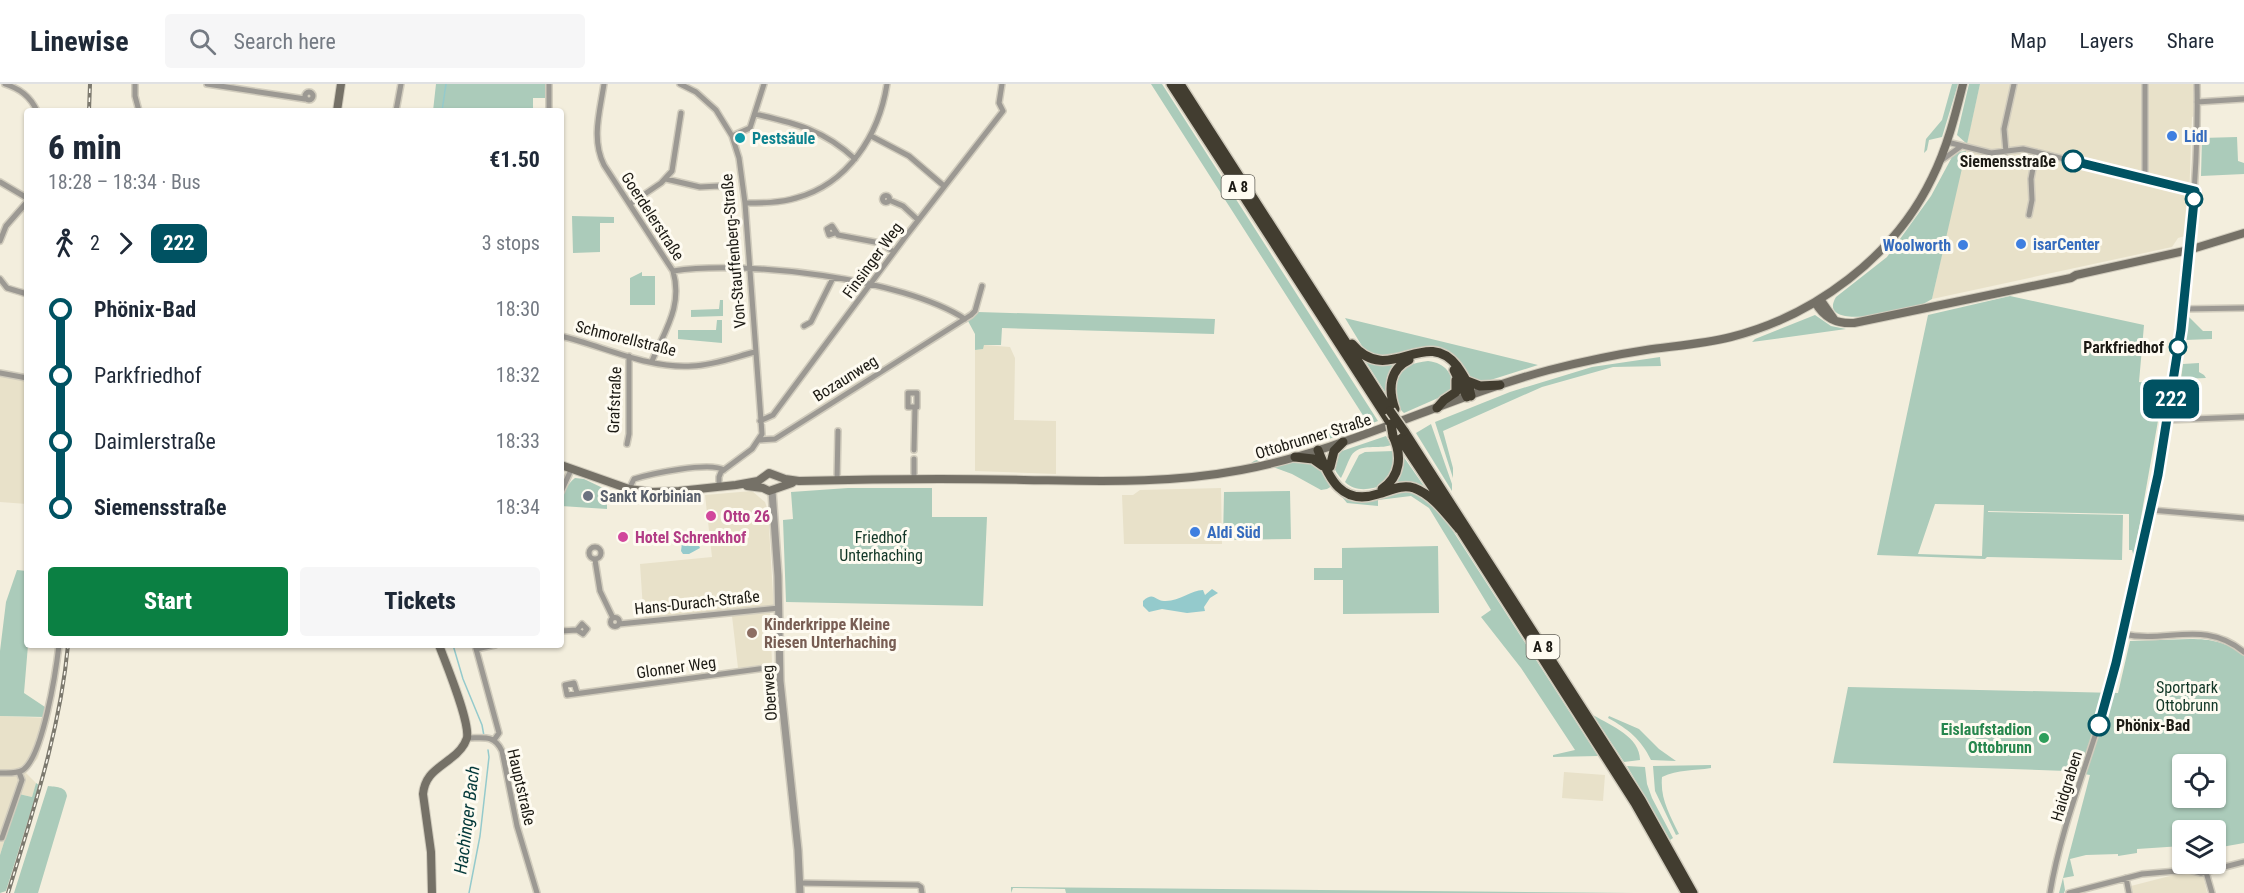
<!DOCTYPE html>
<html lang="en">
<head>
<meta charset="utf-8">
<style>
	:root { --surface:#fff; --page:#f6f6f7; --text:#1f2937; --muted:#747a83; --line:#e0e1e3; --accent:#0b8043 }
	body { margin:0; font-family:"Roboto Condensed",sans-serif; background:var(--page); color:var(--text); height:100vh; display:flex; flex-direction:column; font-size:22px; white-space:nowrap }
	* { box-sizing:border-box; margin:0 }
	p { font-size:20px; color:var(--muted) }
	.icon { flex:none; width:33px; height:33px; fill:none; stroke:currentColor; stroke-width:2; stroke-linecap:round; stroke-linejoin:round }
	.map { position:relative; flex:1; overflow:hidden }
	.side { position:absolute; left:24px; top:24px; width:540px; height:540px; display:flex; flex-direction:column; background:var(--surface); border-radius:6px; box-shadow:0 2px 4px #0004 }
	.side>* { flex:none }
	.badge { padding:0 12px; border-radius:9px; font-size:21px; line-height:39px }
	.controls { position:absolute; left:2172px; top:670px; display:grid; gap:12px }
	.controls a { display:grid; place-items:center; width:54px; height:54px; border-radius:6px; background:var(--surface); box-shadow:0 2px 4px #0004; font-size:30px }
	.map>.badge { position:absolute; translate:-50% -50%; box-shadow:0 0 0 3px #fff }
	.legs { display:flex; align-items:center; gap:9px; height:66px; padding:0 24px; font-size:20px }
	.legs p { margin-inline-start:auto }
	.headline { display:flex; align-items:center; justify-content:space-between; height:102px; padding:0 24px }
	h1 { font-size:33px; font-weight:800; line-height:45px }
	.button { display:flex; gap:12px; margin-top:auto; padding:12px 24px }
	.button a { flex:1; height:69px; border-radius:6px; background:var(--accent); color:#fff; font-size:24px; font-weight:800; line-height:69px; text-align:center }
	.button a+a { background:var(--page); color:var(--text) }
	ul { padding:0 24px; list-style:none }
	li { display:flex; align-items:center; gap:21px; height:66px; font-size:22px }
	li i { display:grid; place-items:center; width:9px; height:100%; margin:0 8px; background:currentColor }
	li i::after { content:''; width:15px; height:15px; margin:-8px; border:4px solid; border-radius:50%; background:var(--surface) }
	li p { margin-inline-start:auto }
	li:first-child i { background:linear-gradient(#0000 50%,currentColor 0) }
	li:last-child i { background:linear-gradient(currentColor 50%,#0000 0) }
	header { display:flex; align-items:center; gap:36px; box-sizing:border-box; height:84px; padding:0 30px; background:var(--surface); border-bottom:2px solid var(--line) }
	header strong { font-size:28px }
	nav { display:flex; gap:33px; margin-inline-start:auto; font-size:21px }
	.search { width:420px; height:54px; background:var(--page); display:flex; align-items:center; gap:15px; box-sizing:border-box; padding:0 21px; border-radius:6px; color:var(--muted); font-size:22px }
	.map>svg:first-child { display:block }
	.built { fill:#e8e1c9 }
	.green { fill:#abcbba; fill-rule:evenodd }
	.water { fill:#94cacc }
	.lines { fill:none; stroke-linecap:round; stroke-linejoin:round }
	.stream { stroke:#94cacc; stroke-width:1.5 }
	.minor-casing { stroke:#d1ccbd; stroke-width:8 }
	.tertiary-casing { stroke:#d1ccbd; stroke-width:10 }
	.secondary-casing { stroke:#d1ccbd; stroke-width:10 }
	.motorway-casing { stroke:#d1ccbd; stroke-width:12 }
	.minor { stroke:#9c9993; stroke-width:5 }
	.tertiary { stroke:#9c9993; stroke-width:7 }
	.secondary { stroke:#757167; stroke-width:8 }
	.motorway { stroke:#423d30; stroke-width:9 }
	.rail-casing { stroke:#7c796e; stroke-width:4 }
	.rail { stroke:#fefbf1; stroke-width:1.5; stroke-dasharray:4.5; stroke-linecap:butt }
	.motorway-bridge-casing { stroke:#d1ccbd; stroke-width:12; stroke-linecap:butt }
	.motorway-bridge { stroke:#423d30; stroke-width:9 }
	.line-1-casing { stroke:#fff; stroke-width:14 }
	.line-1 { stroke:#005262; stroke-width:9 }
	.shop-dot { fill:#3f7fe0; stroke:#fefbf1; stroke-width:2 }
	.culture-dot { fill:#0f9aa8; stroke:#fefbf1; stroke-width:2 }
	.stop-1-dot { fill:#fff; stroke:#005262; stroke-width:3 }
	.worship-dot { fill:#6b7280; stroke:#fefbf1; stroke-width:2 }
	.hotel-dot { fill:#d1479c; stroke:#fefbf1; stroke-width:2 }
	.education-dot { fill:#8d6e63; stroke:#fefbf1; stroke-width:2 }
	.leisure-dot { fill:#2e9e5b; stroke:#fefbf1; stroke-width:2 }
	.labels { text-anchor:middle; stroke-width:6; stroke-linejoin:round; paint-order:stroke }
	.shield { fill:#fefbf1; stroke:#605e56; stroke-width:1.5 }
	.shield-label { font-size:15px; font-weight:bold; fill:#1c1a14 }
	.shop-label { font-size:16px; font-weight:bold; fill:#366cbe; stroke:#fefbf1; text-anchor:start }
	.culture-label { font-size:16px; font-weight:bold; fill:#0d838f; stroke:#fefbf1; text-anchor:start }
	.stop-label { font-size:16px; font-weight:bold; fill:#1c1a14; stroke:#fefbf1; text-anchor:end }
	.street-label { font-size:16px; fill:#1c1a14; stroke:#fefbf1 }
	.worship-label { font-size:16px; font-weight:bold; fill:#5b616d; stroke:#fefbf1; text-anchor:start }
	.hotel-label { font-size:16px; font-weight:bold; fill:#b23c85; stroke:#fefbf1; text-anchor:start }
	.park-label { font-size:16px; fill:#113626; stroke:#fefbf1 }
	.education-label { font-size:16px; font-weight:bold; fill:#785e54; stroke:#fefbf1; text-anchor:start }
	.leisure-label { font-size:16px; font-weight:bold; fill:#27864d; stroke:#fefbf1; text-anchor:end }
	.water-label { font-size:18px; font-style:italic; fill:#03393a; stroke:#fefbf1 }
</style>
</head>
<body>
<header>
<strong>Linewise</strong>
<div class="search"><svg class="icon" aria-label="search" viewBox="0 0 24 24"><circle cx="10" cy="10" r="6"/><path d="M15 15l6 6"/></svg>Search here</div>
<nav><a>Map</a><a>Layers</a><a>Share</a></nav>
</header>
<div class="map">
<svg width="2244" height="809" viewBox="0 0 2244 809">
	<rect width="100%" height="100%" fill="#f3eedd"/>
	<path class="built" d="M1980,0h214l1,32 -3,1 -3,82 -4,37 -7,2 -6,9 -240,52z
		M984,261l26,2 5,11 -1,62 42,1v53l-81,-3v-121l7,-1z
		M0,292l27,5v123l-27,-2z
		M1221,404l1,56h-98l-2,-49h11l7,-5z
		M752,407l13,11 3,9 6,100 -130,13 -4,-60 72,-7 -7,-62z
		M770,528l2,51 -34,5 -6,-52z
		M0,632l50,2 -12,40 -12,15 10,10 -4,14 -13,-3 -19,61z
		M1564,688l41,3 -2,26 -41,-3z
		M2189,787l14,3 4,19h-74l-2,-7z"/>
	<path class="green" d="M436,0h109v14h-12v13h-100z
		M1151,0h11l216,337 -60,22 -68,21 4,-3 112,-41z
		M1952,0h6l-16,53 -13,3 -2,10 -3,3 2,-14 16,-19z
		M1969,0h11l-13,60 -10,-9z
		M2237,53l1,24 6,2v11l-43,2 1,-38z
		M1966,67l-34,148c-4,2 -8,5 -13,7 -12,5 -104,26 -83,-9l51,-40 44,-61 21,-39 6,-5z
		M572,132l42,1v6h-14v29l-27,1z
		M642,188v4h13v29h-25v-27z
		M2010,212l134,29 -5,57 8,1 -1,12 16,3 -28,159 -2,-7h-3v-36l-141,-3v1l135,3 -1,45 -135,-3 -2,2 -108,-4 51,-240zM1935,420l49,1 -2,51 -64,-2z
		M720,216h3v16l-32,1v-7l28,-1z
		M978,228l237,7 -1,15 -212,-6 -1,17h-17l-1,4 -8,1v-16l-7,-13z
		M1815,231l16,11 15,3 -94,13 3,-3z
		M2187,231l16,16h9v8l-27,1z
		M1345,234l193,47 -57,18 -13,-7 -12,-17 -16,-9 -52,8 -19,-5 -7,-7z
		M717,236h5v23l-44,-4v-9h38z
		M1660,273l1,9 -48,1 -71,20 -99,44 10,37v10l-18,-56 75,-30 82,-25z
		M1364,275l35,3 -12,33z
		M1428,277c18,2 25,13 26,30l-50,22c-13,-11 -11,-38 4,-47 6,-3 13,-4 20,-5z
		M2199,279v9l5,3 2,3 -25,1 2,-15z
		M1431,340l21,60v7l-36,-58z
		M1386,352l5,9c-12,5 -31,-3 -40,11 -4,7 -6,15 -10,22 -8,-9 -11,-17 -2,-26z
		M1394,367l-1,18 -10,16c-13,5 -28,7 -38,-3l14,-27 6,-3z
		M1403,372l23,33 -33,-4 8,-11z
		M1296,377c22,3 24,6 36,25l-5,3 -6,1 -29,-16 -19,-7z
		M575,394l9,1 23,11v19l-46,-3c0,-10 6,-22 14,-28z
		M848,404h84v29h55l-4,89 -197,-4 -3,-82 10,-1 -2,-27z
		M1392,406l29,3 21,21 156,242 -45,1v-2l22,-5 -54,-82 -40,-51 10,-7 -62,-102 -18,-12 -33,4v6l-31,-3 -9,-11 10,4z
		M1290,407l1,48 -68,1 1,-48z
		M1438,462l1,67 -96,1v-34h-29v-12h28v-20z
		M17,486l10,1 1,74 -4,48 21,14 1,4 -1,6 -45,-1v-65l6,-49z
		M2190,555c21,0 38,3 54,17v187l-28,5v-17h-34v15l-45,3v4l-19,3v-2l-32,1 -16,4 4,17 -11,2 2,12 -1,3h-5l31,-118 -23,-4 -234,-8 15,-76 270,6 12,-52zM2182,681h34v33h-34z
		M1593,631c19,11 47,22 47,45l-16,2z
		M1609,632l30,13 20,20 17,12 -25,-1c-10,-21 -23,-31 -43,-42z
		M1711,681v3c-17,3 -33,1 -49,9 -2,22 8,38 17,57l-3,1 -21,-44 -2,-25z
		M1627,682l18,1 2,17 5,14 21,40 -3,2z
		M36,699l3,2 -33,106 -6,2v-38l19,-61 13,3z
		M48,702c7,1 18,0 19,10l-29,97h-24z
		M1011,803l623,6h-568l-1,-4 -52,-1 -2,5z"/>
	<path class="water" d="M689,454l8,3 3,7 -11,6h-6l-2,-3 1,-8z
		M1212,505l6,4 -8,5 -6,9 1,4 -18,2 -25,-4 -13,3 -6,-6v-5c11,-10 12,0 21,0 15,1 27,-11 39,-11l2,5z"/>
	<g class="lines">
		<path class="stream" d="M442,27l4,-27
			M453,561l10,34 19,46 2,11
			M469,809l11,-57 9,-79 -1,-7"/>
		<g class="minor-casing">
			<path id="minor" d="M5,0c15,5 25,12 32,27
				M135,0v12l4,15
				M207,0l98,15
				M549,0v27
				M604,0c-4,27 -13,55 0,81l69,106c10,35 -8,59 -21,90
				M680,0l16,8 20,18 16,26 7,22 6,45 17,231 -10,15 -31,23 -2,5v10
				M2145,0v95
				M305 12a4 4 0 1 1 8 0a4 4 0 1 1-8 0Z
				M2197,18l47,-3
				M396,27l5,-27
				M755,30c40,9 69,16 100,45
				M732,52l18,-8 14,-44
				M871,52l38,20 35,30
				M1947,58l44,11 32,-4 172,42
				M2006,68l-2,-23 10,-45
				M1942,76l18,-13
				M666,95l34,8 19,-1 8,2
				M0,98l27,16
				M882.5 115a3.5 3.5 0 1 1 7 0a3.5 3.5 0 1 1-7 0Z
				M889,116l14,6 15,14
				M745,119c17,0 35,0 51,-5 52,-14 83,-63 91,-114
				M630,120l31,-21 11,-12 9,-58
				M2029,131l3,-15 -1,-21 5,-27
				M835,149l-6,2 -2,-6 5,-3 6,9 42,8 14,9
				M0,157l6,-15 21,-24
				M673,187c73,-11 229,7 292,48
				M0,195l7,9 20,6
				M2183,225l61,-1
				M804,242l7,-4 22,-44
				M561,252c42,10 87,33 131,30 22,-1 43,-9 63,-14
				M0,289l27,5
				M2168,336l76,-3
				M760,337l13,-6 133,-179 97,-125 -4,-8 3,-19
				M760,356l15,-1 196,-124 4,-4 7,-25
				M627,360l2,-10v-78
				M914,366l1,-43h2v-14h-9v14h7
				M914,394v-19
				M837,396l1,-49
				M629,405l5,-10c16,-5 76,-18 90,-9
				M561,408l10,-22
				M2151,426l93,8
				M589 469a6 6 0 1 1 12 0a6 6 0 1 1-12 0Z
				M595,476l5,31 13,27
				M610.5 538a4.5 4.5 0 1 1 9 0a4.5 4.5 0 1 1-9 0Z
				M619,540l160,-16
				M561,547l16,-1 6,4 4,-5 -5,-5 -5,6
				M2123,550c44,10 81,-15 121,18
				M475,561l24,88 -5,7
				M476,565l19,-4
				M577,609l-3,-10 -9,2 2,10 213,-29
				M467,654c16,0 27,-4 35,13l15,75 20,67
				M0,689c8,0 16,1 23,-3 20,-14 33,-99 36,-125
				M0,754h2l20,-58 -3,-8
				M2206,788l6,21
				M2126,794l3,15
				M799,799l119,2 3,2 1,6
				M2050,809c12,-73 45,-146 63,-218 27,-104 49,-209 63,-316 12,-91 23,-182 21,-275
				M2069,809l73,-19 47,-4 12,3 43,-11"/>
		</g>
		<g class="tertiary-casing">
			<path id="tertiary" d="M772,407l6,85 2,105 18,169 2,43"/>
		</g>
		<g class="secondary-casing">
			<path id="secondary" d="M337,27l4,-27
				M1820,215l14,20
				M1815,218c9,16 21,22 39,21l217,-45 5,-3 113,-25 55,-17
				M561,381l68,24 23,3 27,-1 57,-6 22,-4 11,-8 16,6 14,2c75,-2 149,-3 225,-1 74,1 143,4 217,-10 107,-20 203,-72 308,-100 32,-8 64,-15 97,-20 28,-4 57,-6 85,-13 83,-21 163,-80 201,-159 15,-30 23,-62 31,-94
				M747,402l16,2 6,3 23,-8
				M432,809l-1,-41 -8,-58c2,-19 13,-24 27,-35 7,-5 14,-12 17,-21 3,-17 -21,-74 -28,-93"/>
		</g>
		<g class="motorway-casing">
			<path id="motorway" d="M1171,0l220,340
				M1180,0l210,327
				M1352,260c37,44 73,-19 105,22 7,10 12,18 14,30
				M1454,286l13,27
				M1467,297l13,5 20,-1
				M1437,324l7,-8 12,-8v-12
				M1395,325c-7,-19 -6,-40 14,-49
				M1404,347l237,369 52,93
				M1397,350l55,83
				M1318,366c11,29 24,56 60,44 12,-3 23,-10 36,-6 19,7 32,26 45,41
				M1295,373l18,2 10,7
				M1330,383l4,-16 9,-9
				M1382,405c19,-13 20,-34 11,-53
				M1461,447l174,272 51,90"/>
		</g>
		<use href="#minor" class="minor"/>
		<use href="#tertiary" class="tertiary"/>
		<use href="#secondary" class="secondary"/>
		<use href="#motorway" class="motorway"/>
		<g class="rail-casing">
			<path id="rail" d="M89,27l1,-27
				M8,809c25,-82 52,-162 60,-248"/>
		</g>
		<use href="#rail" class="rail"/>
		<g class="motorway-bridge-casing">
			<path id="motorway-bridge" d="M1390,327l14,20
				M1391,340l2,12"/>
		</g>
		<use href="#motorway-bridge" class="motorway-bridge"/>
	</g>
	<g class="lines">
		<g class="line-1-casing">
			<path id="line-1" d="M2073,77l122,30 -14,139 -23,145 -42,188 -17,62"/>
		</g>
		<use href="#line-1" class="line-1"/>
	</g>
	<g class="shop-dot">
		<circle cx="2172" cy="52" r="6"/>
		<circle cx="2021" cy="160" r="6"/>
		<circle cx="1963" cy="161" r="6"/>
		<circle cx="1195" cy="448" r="6"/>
	</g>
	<circle class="culture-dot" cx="740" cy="54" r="6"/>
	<g class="stop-1-dot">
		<circle cx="2073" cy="77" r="10"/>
		<circle cx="2194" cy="115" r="8"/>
		<circle cx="2178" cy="263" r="8"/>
		<circle cx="2099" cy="641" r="10"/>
	</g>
	<circle class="worship-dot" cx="588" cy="412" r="6"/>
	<g class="hotel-dot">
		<circle cx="711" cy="432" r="6"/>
		<circle cx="623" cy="453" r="6"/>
	</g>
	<circle class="education-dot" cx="752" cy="549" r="6"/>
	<circle class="leisure-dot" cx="2044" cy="654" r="6"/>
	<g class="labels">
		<g class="shield">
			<rect x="1221.5" y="91" width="33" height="24" rx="4.5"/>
			<rect x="1526.5" y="551" width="33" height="24" rx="4.5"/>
		</g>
		<g class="shield-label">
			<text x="1238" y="108">A 8</text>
			<text x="1543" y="568">A 8</text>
		</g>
		<g class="shop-label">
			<text x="2184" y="58">Lidl</text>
			<text x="2033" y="166">isarCenter</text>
			<text x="1951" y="167" text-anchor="end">Woolworth</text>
			<text x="1207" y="454">Aldi Süd</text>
		</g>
		<g class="culture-label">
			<text x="752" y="60">Pestsäule</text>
		</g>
		<g class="stop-label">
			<text x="2056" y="83">Siemensstraße</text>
			<text x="2164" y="269">Parkfriedhof</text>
			<text x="2116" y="647" text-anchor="start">Phönix-Bad</text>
		</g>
		<g class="street-label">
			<text transform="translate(653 132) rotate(57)" y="6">Goerdelerstraße</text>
			<text transform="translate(733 167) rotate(-95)" y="6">Von-Stauffenberg-Straße</text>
			<text transform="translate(872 176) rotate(-54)" y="6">Finsinger Weg</text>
			<text transform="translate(626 254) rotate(14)" y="6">Schmorellstraße</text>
			<text transform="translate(845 294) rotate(-32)" y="6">Bozaunweg</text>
			<text transform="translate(614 316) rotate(-88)" y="6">Grafstraße</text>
			<text transform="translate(1313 352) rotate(-17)" y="6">Ottobrunner Straße</text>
			<text transform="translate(697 518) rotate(-6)" y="6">Hans-Durach-Straße</text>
			<text transform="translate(676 583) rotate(-8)" y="6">Glonner Weg</text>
			<text transform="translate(769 609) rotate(-94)" y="6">Oberweg</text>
			<text transform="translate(2066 702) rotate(-73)" y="6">Haidgraben</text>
			<text transform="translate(522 703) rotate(77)" y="6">Hauptstraße</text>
		</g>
		<g class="worship-label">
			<text x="600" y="418">Sankt Korbinian</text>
		</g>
		<g class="hotel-label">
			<text x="723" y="438">Otto 26</text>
			<text x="635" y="459">Hotel Schrenkhof</text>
		</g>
		<g class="park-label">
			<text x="881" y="459">Friedhof<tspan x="881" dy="18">Unterhaching</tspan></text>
			<text x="2187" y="609">Sportpark<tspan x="2187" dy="18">Ottobrunn</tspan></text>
		</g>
		<g class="education-label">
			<text x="764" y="546">Kinderkrippe Kleine<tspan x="764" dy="18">Riesen Unterhaching</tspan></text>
		</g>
		<g class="leisure-label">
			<text x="2032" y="651">Eislaufstadion<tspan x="2032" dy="18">Ottobrunn</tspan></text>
		</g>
		<g class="water-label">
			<text transform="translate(467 736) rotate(-83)" y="6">Hachinger Bach</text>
		</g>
	</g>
</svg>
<div class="controls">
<a><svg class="icon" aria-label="locate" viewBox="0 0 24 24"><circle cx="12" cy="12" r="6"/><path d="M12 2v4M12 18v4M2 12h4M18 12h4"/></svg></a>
<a><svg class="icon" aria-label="layers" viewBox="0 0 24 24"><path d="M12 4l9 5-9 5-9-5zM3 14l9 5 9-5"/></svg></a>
</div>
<b class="badge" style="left:2171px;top:315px;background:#005262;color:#fff">222</b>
<section class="side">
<div class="headline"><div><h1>6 min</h1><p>18:28 – 18:34 · Bus</p></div><b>€1.50</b></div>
<div class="legs"><svg class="icon" aria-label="walk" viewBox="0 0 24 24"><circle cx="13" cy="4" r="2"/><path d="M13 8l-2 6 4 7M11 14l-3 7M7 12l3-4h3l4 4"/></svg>2<svg class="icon" aria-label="forward" viewBox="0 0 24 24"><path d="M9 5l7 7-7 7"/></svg><b class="badge" style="background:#005262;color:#fff">222</b><p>3 stops</p></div>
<ul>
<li><i style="color:#005262"></i><b>Phönix-Bad</b><p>18:30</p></li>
<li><i style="color:#005262"></i><span>Parkfriedhof</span><p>18:32</p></li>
<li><i style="color:#005262"></i><span>Daimlerstraße</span><p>18:33</p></li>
<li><i style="color:#005262"></i><b>Siemensstraße</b><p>18:34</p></li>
</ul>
<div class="button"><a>Start</a><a>Tickets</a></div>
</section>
</div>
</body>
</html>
